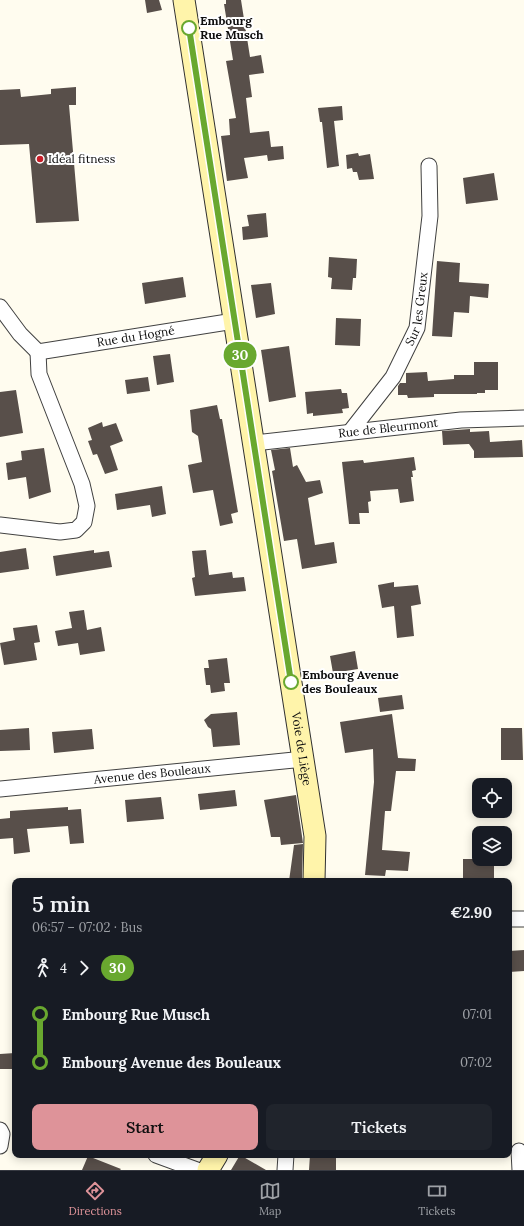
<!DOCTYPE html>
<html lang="en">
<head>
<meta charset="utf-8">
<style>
	:root { --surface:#171b24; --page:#20242c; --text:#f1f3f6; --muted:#9ea1a6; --line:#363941; --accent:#de9399 }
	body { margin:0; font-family:Lora,serif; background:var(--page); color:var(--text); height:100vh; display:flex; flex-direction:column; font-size:15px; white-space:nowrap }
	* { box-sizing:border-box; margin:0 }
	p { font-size:13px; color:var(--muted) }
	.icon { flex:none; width:22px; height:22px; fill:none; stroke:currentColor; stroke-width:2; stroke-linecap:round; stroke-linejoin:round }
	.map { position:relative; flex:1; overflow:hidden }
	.panel { position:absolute; left:12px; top:878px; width:500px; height:280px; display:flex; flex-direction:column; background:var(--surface); border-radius:8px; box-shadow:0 2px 10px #0003 }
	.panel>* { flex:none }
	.badge { padding:0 8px; border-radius:13px; font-size:14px; line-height:26px }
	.buttons { position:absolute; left:472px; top:778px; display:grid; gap:8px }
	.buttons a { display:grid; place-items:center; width:40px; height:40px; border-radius:8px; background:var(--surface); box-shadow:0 2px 10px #0003; font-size:20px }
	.map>.badge { position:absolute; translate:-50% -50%; box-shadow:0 0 0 2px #fff }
	.legs { display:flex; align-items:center; gap:6px; height:44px; padding:0 20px; font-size:13px }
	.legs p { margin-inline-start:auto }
	.summary { display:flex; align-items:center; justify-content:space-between; height:68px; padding:0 20px }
	h1 { font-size:22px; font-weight:600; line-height:30px }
	.primary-button { display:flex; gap:8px; margin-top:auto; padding:8px 20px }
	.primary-button a { flex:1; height:46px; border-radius:8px; background:var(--accent); color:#111; font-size:16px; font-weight:600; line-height:46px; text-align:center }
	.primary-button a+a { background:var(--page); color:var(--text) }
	ul { padding:0 20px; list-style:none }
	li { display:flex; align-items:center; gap:14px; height:48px; font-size:15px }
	li i { display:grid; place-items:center; width:6px; height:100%; margin:0 5px; background:currentColor }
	li i::after { content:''; width:10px; height:10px; margin:-5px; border:3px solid; border-radius:50%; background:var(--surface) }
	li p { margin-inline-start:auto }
	li:first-child i { background:linear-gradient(#0000 50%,currentColor 0) }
	li:last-child i { background:linear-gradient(currentColor 50%,#0000 0) }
	.menu { display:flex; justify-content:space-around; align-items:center; height:56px; border-top:1px solid var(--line); background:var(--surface); font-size:11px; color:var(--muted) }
	.menu a { display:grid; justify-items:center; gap:2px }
	.menu .on { color:var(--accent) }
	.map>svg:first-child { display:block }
	.building { fill:#584f4a }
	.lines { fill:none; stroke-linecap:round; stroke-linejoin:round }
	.street-casing { stroke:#414141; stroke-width:17 }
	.secondary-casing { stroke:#303030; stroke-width:23 }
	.street { stroke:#fff; stroke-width:15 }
	.secondary { stroke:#fff4aa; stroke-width:21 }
	.line-1-casing { stroke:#fff; stroke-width:9 }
	.line-1 { stroke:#69a82f; stroke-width:6 }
	.stop-1-dot { fill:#fff; stroke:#69a82f; stroke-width:2 }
	.poi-dot { fill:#c71e28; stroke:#fff; stroke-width:1.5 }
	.labels { text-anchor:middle; stroke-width:4; stroke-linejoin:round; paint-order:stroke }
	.stop-label { font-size:12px; font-weight:bold; fill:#0e0e0e; stroke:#fff; text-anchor:start }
	.poi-label { font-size:12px; fill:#0e0e0e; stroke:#fff; text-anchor:start }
	.street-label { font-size:12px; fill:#0e0e0e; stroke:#fff }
</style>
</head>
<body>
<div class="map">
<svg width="524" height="1170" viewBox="0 0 524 1170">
	<rect width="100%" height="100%" fill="#fffcef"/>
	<path class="building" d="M145,0h14l3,10 -15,3z
		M226,0h15l9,57 11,-2 3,18 -15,2 3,22 -6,1 4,35 19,-2 2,16 12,-1 1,13 -16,2 -1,-6 -23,3 4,20 -21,3 -6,-45 9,-1 -1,-16 7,-1 -10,-57 7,-1 -9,-56h2z
		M76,87v18h-7l10,116 -43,2 -7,-79 -29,1v-55l20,-1 1,8 30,-3v-5z
		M342,106l1,14 -9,1 5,45 -12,2 -5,-46h-2l-2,-14z
		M358,153l1,3 11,-2 4,25 -15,1 -2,-8h-4l-1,-4 -5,1 -1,-14z
		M494,173l4,27 -32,4 -3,-26z
		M266,213l2,24 -25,3 -1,-13 7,-1 -2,-11z
		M329,257l28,2 -1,19h-3l-1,12 -21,-1 1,-11 -4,-1z
		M437,261l23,2 -1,19 30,2 -1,14 -18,-2 -1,17 -15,-1 -2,25 -20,-1z
		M183,277l3,20 -41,7 -3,-21z
		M271,283l4,31 -19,4 -5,-33z
		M336,318l25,1 -1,27 -25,-1z
		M289,346l7,51 -27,5 -8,-52z
		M170,354l4,28 -17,3 -4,-29z
		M474,362h24v28h-13v3h-8v1h-43v3l-26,1 -1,-3h-9v-9l2,-3h6v-10l21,-1 1,9 26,-2v-4h20z
		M148,377l2,14 -23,3 -2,-14z
		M341,389l1,4h5l2,15 -7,1 1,4 -30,3v-3l-6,1 -2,-22z
		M16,390l7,43 -23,4v-45z
		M217,405l3,14h2l16,93 -7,2 2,9 -13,3 -7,-36 -20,3 -5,-28 14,-3 -4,-26 -6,-4 -2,-22z
		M102,422l1,5 13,-4 7,18 -13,5 8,24 -13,4 -8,-20 -4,1 -5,-14 4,-1 -4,-12z
		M470,429v3l19,-1 1,11 32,-2 1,17 -49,1v-7l-5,-7 -26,1 -1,-14z
		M44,448l7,44 -22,7 -3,-22 -18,3 -2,-17 16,-3 -1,-9z
		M290,448l3,19 4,-2 9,17 14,-2 3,13 -15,5 7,47 19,-3 3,21 -35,6 -5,-30 -13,2 -12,-70 3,-1 -4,-20z
		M414,457l2,13 -4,1 1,6h-2l3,24 -14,2 -2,-14 -28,2 1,10 -3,1 1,11h-10l1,11h-11l-7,-62 21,-2 1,3z
		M162,486l4,28 -14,3 -2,-12 -33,5 -2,-16z
		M26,548l3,21 -29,4v-21z
		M94,550v3l15,-2 3,16 -56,9 -3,-20z
		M206,550l3,25 23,-3 1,6 11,-1 2,14 -51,5 -3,-18 3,-1 -3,-26z
		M394,582v5l24,-2 3,19 -10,2 3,30 -17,2 -3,-32 -12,2 -4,-23z
		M84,610l3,20 14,-3 4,24 -25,4 -2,-12 -20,3 -3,-15 17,-3 -3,-16z
		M37,625l3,17 -6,1 3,17 -33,5 -4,-22 15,-3 -2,-12z
		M355,651l3,18 -25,4 -3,-17z
		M227,658l3,25h-6l1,8 -14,2 -1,-8h-4l-2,-17h5l-1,-8z
		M402,695l2,14 -24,3 -2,-14z
		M237,712l3,33 -27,2 -2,-18 -3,-2 -4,-7 7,-6z
		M392,714l6,44 18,1 -1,12h-19l-5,40h-6l-3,39 28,2 -2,19 -22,-1 -1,6 -20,-1 9,-93 -1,-33 -28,4 -5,-31z
		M29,728l1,22 -30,1v-21z
		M501,728h21l1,32h-22z
		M92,729l2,20 -40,4 -2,-21z
		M235,790l2,16 -37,4 -2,-16z
		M296,795l7,48 -22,2 -1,-8h-9l-7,-37z
		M161,797l3,22 -37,3 -2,-22z
		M68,807v3l13,-1 3,34 -14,1 -2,-18 -41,3 3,23 -16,2 -1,-16 -13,1v-20l10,-1v-7z
		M303,844l-1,37h-13l5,-36z
		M463,859h31v19l-31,1z
		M524,950v21l-15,1v-21z
		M15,1053v16h-15v-15z
		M240,1155l26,15h-35z
		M310,1155h26v15h-27z
		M88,1156l33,13 -1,1h-38z"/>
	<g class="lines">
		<g class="street-casing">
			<g id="street">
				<path id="s1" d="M0,307l20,27 18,18 196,-31"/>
				<path id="s2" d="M350,432l43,-55 24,-49 13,-112 -1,-50"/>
				<path id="s3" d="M254,443l207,-23 63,-2"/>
				<path d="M0,525l60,7 16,-2 8,-8 3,-16 -5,-22 -43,-110 -1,-22"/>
				<path id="s4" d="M0,789l304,-30"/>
				<path d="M509,919h15"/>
				<path d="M0,1130l2,4 -2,12"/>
				<path d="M519,1151l1,19"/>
				<path d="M156,1155l41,15"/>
				<path d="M285,1170l1,-15"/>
			</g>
		</g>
		<g class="secondary-casing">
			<g id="secondary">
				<path id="s5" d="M184,0l131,836 -1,45"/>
				<path d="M208,1170l9,-15"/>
			</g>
		</g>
		<use href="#street" class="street"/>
		<use href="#secondary" class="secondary"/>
	</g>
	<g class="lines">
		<g class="line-1-casing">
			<path id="line-1" d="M189,28l102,654"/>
		</g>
		<use href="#line-1" class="line-1"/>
	</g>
	<g class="stop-1-dot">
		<circle cx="189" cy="28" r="7"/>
		<circle cx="291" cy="682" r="7"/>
	</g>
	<circle class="poi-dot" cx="40" cy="159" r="4"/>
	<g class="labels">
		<g class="stop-label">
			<text x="200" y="25">Embourg<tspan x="200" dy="14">Rue Musch</tspan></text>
			<text x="302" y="679">Embourg Avenue<tspan x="302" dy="14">des Bouleaux</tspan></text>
		</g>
		<g class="poi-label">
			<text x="48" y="163">Idéal fitness</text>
		</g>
		<g class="street-label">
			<text dy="4" stroke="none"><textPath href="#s2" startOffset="143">Sur les Greux</textPath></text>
			<text dy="4" stroke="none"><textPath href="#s1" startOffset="158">Rue du Hogné</textPath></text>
			<text dy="4" stroke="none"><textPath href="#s3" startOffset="135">Rue de Bleurmont</textPath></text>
			<text dy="4" stroke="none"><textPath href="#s5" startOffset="758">Voie de Liège</textPath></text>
			<text dy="4" stroke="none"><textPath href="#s4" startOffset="153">Avenue des Bouleaux</textPath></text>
		</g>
	</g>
</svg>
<div class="buttons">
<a><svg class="icon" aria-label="locate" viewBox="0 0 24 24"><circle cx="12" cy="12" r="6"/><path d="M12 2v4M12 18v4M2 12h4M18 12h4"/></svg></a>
<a><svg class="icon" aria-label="layers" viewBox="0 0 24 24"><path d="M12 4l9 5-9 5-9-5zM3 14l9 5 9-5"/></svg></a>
</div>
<b class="badge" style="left:240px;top:355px;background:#69a82f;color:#fff">30</b>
<section class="panel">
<div class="summary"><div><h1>5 min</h1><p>06:57 – 07:02 · Bus</p></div><b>€2.90</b></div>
<div class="legs"><svg class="icon" aria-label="walk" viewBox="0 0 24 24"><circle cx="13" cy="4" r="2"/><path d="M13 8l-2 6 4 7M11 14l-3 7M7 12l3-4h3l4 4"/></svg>4<svg class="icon" aria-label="forward" viewBox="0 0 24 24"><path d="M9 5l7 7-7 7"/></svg><b class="badge" style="background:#69a82f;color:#fff">30</b></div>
<ul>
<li><i style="color:#69a82f"></i><b>Embourg Rue Musch</b><p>07:01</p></li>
<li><i style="color:#69a82f"></i><b>Embourg Avenue des Bouleaux</b><p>07:02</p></li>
</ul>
<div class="primary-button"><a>Start</a><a>Tickets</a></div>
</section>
</div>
<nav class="menu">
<a class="on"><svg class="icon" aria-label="directions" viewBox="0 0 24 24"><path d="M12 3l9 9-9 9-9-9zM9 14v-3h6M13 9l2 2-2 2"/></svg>Directions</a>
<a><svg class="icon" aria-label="map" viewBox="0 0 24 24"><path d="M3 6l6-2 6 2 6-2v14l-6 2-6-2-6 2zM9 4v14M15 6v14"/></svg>Map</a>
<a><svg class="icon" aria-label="tickets" viewBox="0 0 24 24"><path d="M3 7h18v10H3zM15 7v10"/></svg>Tickets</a>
</nav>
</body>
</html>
